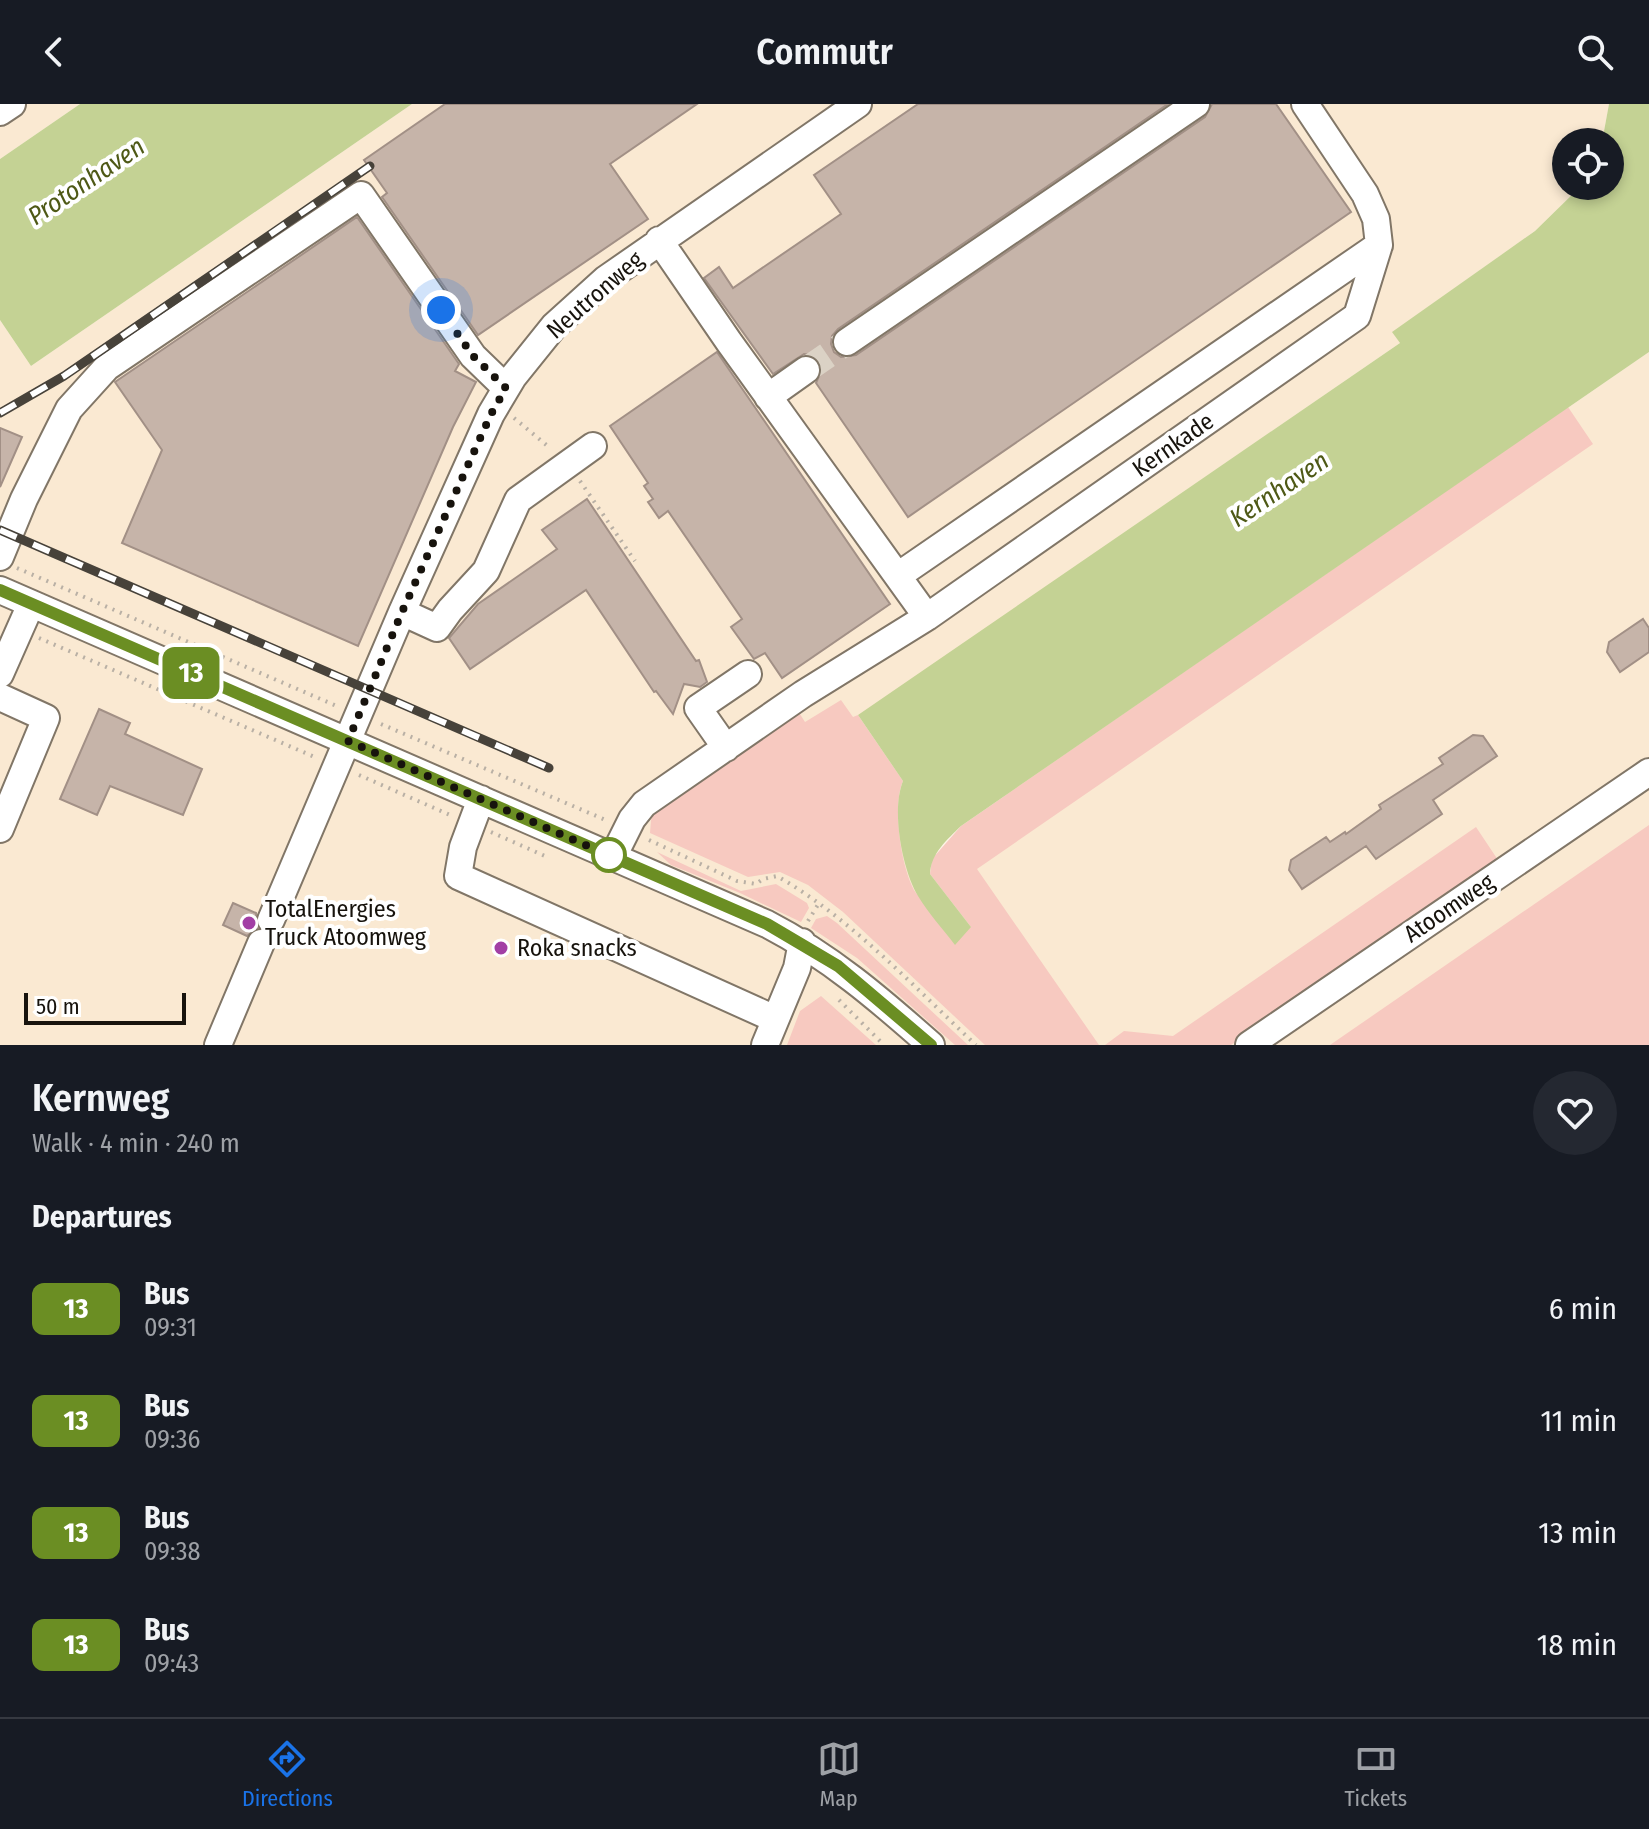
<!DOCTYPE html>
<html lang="en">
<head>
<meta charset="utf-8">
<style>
	:root { --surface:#171b24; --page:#242831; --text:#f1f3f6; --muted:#9ea1a6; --line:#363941; --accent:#1a73e8 }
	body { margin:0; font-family:"Fira Sans Condensed",sans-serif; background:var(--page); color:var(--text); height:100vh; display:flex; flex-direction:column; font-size:30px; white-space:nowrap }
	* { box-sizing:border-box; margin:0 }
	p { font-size:26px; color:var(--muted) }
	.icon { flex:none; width:44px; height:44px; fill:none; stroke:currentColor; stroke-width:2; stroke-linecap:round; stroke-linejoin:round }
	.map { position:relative; height:941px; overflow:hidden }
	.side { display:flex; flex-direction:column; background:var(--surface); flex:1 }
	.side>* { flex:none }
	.badge { padding:0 16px; border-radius:12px; font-size:28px; line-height:52px }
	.tools { position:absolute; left:1552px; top:24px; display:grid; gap:16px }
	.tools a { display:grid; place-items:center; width:72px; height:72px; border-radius:50%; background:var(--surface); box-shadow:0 4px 12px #0003; font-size:40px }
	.scale { position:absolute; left:24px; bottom:20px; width:162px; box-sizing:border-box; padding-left:8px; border:4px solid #17130d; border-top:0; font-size:22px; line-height:28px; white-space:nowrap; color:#17130d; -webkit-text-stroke:6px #fff; paint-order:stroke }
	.you { position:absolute; width:40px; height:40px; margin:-20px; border:6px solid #fff; border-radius:50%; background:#1a73e8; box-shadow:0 0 0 12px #1a73e833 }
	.map>.badge { position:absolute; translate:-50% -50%; box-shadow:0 0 0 4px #fff }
	h2 { padding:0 32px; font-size:30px; line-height:72px }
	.round { display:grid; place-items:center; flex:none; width:84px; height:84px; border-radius:42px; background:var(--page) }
	.head { display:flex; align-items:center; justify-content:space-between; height:136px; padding:0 32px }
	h1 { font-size:38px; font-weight:600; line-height:60px }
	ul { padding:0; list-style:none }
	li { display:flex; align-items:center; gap:24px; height:112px; padding:0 32px }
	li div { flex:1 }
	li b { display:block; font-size:30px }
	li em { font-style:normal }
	li .badge { min-width:88px; font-weight:700; text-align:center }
	header { display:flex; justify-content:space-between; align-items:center; height:104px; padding:0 32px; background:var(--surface); font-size:36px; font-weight:600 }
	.dock { display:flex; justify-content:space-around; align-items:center; height:112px; border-top:2px solid var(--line); background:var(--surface); font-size:22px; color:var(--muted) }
	.dock a { display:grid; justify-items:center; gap:4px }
	.dock .active { color:var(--accent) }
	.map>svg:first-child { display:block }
	.built { fill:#fae9d2 }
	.green { fill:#f7c9c0 }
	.water { fill:#c4d294 }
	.building { fill:#c6b4a9; stroke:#a29086; stroke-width:2 }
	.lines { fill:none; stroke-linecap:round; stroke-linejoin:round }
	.minor-tunnel { stroke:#dbd2c5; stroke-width:26; stroke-dasharray:26 13; stroke-linecap:butt }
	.minor-casing { stroke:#817667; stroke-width:30 }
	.path { stroke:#b9b0a5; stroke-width:4; stroke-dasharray:2 6; stroke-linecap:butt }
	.minor { stroke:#fff; stroke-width:26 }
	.rail-casing { stroke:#47423a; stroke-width:9 }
	.rail { stroke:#fff; stroke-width:6; stroke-dasharray:18; stroke-linecap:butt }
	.line-casing { stroke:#fff; stroke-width:18 }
	.line { stroke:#6b8e23; stroke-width:12 }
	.walk { stroke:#17130d; stroke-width:8; stroke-dasharray:0 14.4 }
	.stop-dot { fill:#fff; stroke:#6b8e23; stroke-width:4 }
	.poi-dot { fill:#a23fa5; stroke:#fff; stroke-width:3 }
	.labels { text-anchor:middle; stroke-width:8; stroke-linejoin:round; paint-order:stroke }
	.street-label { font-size:24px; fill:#17130d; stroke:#fff }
	.poi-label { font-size:24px; fill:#17130d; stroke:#fff; text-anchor:start }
	.water-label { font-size:26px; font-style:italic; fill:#4e5916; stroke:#fff }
</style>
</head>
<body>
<header><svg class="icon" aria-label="back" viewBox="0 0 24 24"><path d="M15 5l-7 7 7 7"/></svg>Commutr<svg class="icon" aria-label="search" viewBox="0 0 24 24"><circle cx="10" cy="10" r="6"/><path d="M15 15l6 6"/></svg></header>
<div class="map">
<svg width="1649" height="941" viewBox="0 0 1649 941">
	<rect width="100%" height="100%" fill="#fef4e6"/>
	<path class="built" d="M0,0h80l-80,55z
		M412,0h1197l-7,38h-36v44h15l-46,45 -142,101 7,11 -542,373 45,65 -4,8 -1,29 9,51 64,58 -41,-53 79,-82 640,-440v693h-1649v-725l31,46z"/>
	<path class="green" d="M1568,303l25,37 -616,425 122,176h-114l-142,-133 -35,-27 -28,-13 -32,5 -98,-44 1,-13 5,-11 142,-98 7,11 36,-22 12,17 5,-2 45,66c-11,25 -2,89 13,112 8,11 42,26 55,34l-41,-53 2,-15 29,-33z
		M1649,721v220h-319z
		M1476,723l22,33 -267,185h-126l19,-14 49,5z
		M657,748l84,39 35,-7 31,19 2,5 -8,14 -61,-29 -69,-28z
		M827,812l10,7 131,122h-13l-98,-87 -46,-30 5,-9z
		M821,892l55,49h-89l13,-34z"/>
	<path class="water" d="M80,0h332l-381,262 -31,-46v-161z
		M1609,0h40v248l-688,474c-14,14 -30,27 -31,48l41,53 -16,18c-12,-16 -27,-32 -37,-49 -16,-27 -27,-86 -15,-115l-45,-66 542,-372 -8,-11 143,-101 46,-45h29v-44h-8z"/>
	<path class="building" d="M445,0h252l-87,60 38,55 -170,116 -96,-138 5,-4 -23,-33z
		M918,0h250l-330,225 -6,7 -1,8 3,8 7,5 15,-2 349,-238 7,-13h64l75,108 -443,305 -92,-134 6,-14 -4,-9 -6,-5 -8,-1 -31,20 -69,-96 15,-11 14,21 108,-74 -27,-39z
		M357,113l102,147 -4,7 21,11 -23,45 -95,219 -236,-103 40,-93 -47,-68z
		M717,248l173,252 -108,74 -17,-25 -11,6 -23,-32 11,-8 -74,-108 -9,7 -11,-16 5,-3 -9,-13 4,-3 -38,-57z
		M0,324l22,9 -22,50z
		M587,395l109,162 3,-1 8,22 -7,5 -16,-3 -11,30 -17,-23 -2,1 -68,-102 -116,79 -21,-31 29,-34 79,-55 -15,-19z
		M1643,515l6,9v24l-29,20 -13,-20 2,-10z
		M99,605l31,14 -5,11 77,35 -19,46 -73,-29 -13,29 -37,-16z
		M1473,631l10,1 14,20 -64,44 9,14 -66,45 -10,-13 -64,43 -13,-19 2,-10 35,-23 4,5 15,-10 1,2 35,-25 -2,-4 64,-41 -4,-6z
		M233,799l23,10 1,15 -10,8 -24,-11z"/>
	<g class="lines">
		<path class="minor-tunnel" d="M806,266l41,-28"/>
		<g class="minor-casing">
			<path id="minor" d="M0,8l12,-8
				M659,136l70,102 198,275
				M847,238l349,-238
				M768,293l38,-27
				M0,453l24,-58 45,-90 38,-42 254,-172 112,161 33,32
				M899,471l480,-330 -3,-26 -11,-25 -60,-90
				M0,486l767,334c62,32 112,75 164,121
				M402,508l35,16 13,-18 36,-39 32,-71 75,-54
				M0,570l31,-70
				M0,593l46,21 -46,111
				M726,644l-28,-40 50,-34
				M481,695l-18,48 -5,29 317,143
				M613,753l19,-38 12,-15 159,-110 124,-77 430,-301 22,-71
				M271,816l131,-308 89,-198 22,-37 41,-51 52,-47 252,-175
				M218,941l43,-102
				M765,941l32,-77 5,-26
				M1249,941l400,-273"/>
		</g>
		<path class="path" d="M514,314l36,30
			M580,377l55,80
			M17,464l322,139
			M39,534l278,120
			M381,620l227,97
			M359,671l91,40
			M491,728l54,24
			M649,736l88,41 19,3 7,-5 14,-3c76,44 136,110 199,169
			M808,817l11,-18
			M839,896l45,45"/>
		<use href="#minor" class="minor"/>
		<g class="rail-casing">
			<path id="rail" d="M0,309l64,-37 306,-210
				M0,426l549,238"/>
		</g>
		<use href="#rail" class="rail"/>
	</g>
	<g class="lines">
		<g class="line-casing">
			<path id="line" d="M0,486l767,334 71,42 93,79"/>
		</g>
		<use href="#line" class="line"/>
		<path class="walk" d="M441,206l32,46 33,32 -15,26 -89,198 -54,129 265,116 -4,-2"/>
	</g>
	<circle class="stop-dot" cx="609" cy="751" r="16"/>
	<g class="poi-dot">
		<circle cx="249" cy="819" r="8"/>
		<circle cx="501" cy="844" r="8"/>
	</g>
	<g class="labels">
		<g class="street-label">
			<text transform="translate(595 191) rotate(-41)" y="8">Neutronweg</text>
			<text transform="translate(1173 341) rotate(-35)" y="8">Kernkade</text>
			<text transform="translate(1449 804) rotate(-34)" y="8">Atoomweg</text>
		</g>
		<g class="poi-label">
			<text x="265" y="813">TotalEnergies<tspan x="265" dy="28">Truck Atoomweg</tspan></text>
			<text x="517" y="852">Roka snacks</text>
		</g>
		<g class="water-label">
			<text transform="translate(86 77) rotate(-34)" y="9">Protonhaven</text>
			<text transform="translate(1279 385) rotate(-34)" y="9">Kernhaven</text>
		</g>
	</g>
</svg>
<div class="tools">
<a><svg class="icon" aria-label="locate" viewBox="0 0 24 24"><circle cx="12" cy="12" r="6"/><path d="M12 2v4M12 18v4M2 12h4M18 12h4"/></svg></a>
</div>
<div class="scale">50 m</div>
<div class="you" style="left:441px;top:206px"></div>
<b class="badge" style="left:191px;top:569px;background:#6b8e23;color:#fff">13</b>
</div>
<section class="side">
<div class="head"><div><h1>Kernweg</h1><p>Walk · 4 min · 240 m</p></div><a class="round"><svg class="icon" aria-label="heart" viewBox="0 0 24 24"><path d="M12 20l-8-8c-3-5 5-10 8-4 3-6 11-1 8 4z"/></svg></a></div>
<h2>Departures</h2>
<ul>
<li><span class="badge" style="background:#6b8e23;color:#fff">13</span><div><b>Bus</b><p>09:31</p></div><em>6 min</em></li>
<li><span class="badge" style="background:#6b8e23;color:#fff">13</span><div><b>Bus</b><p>09:36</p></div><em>11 min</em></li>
<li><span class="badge" style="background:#6b8e23;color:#fff">13</span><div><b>Bus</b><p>09:38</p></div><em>13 min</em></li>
<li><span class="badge" style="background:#6b8e23;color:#fff">13</span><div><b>Bus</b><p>09:43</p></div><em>18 min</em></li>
</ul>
</section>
<nav class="dock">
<a class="active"><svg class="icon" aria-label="directions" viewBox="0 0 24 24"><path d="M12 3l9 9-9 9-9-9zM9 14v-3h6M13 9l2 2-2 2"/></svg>Directions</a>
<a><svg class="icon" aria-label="map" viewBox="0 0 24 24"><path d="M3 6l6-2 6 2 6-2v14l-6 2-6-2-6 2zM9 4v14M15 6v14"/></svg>Map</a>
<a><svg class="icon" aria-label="tickets" viewBox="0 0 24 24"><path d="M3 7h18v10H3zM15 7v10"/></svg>Tickets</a>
</nav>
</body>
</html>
